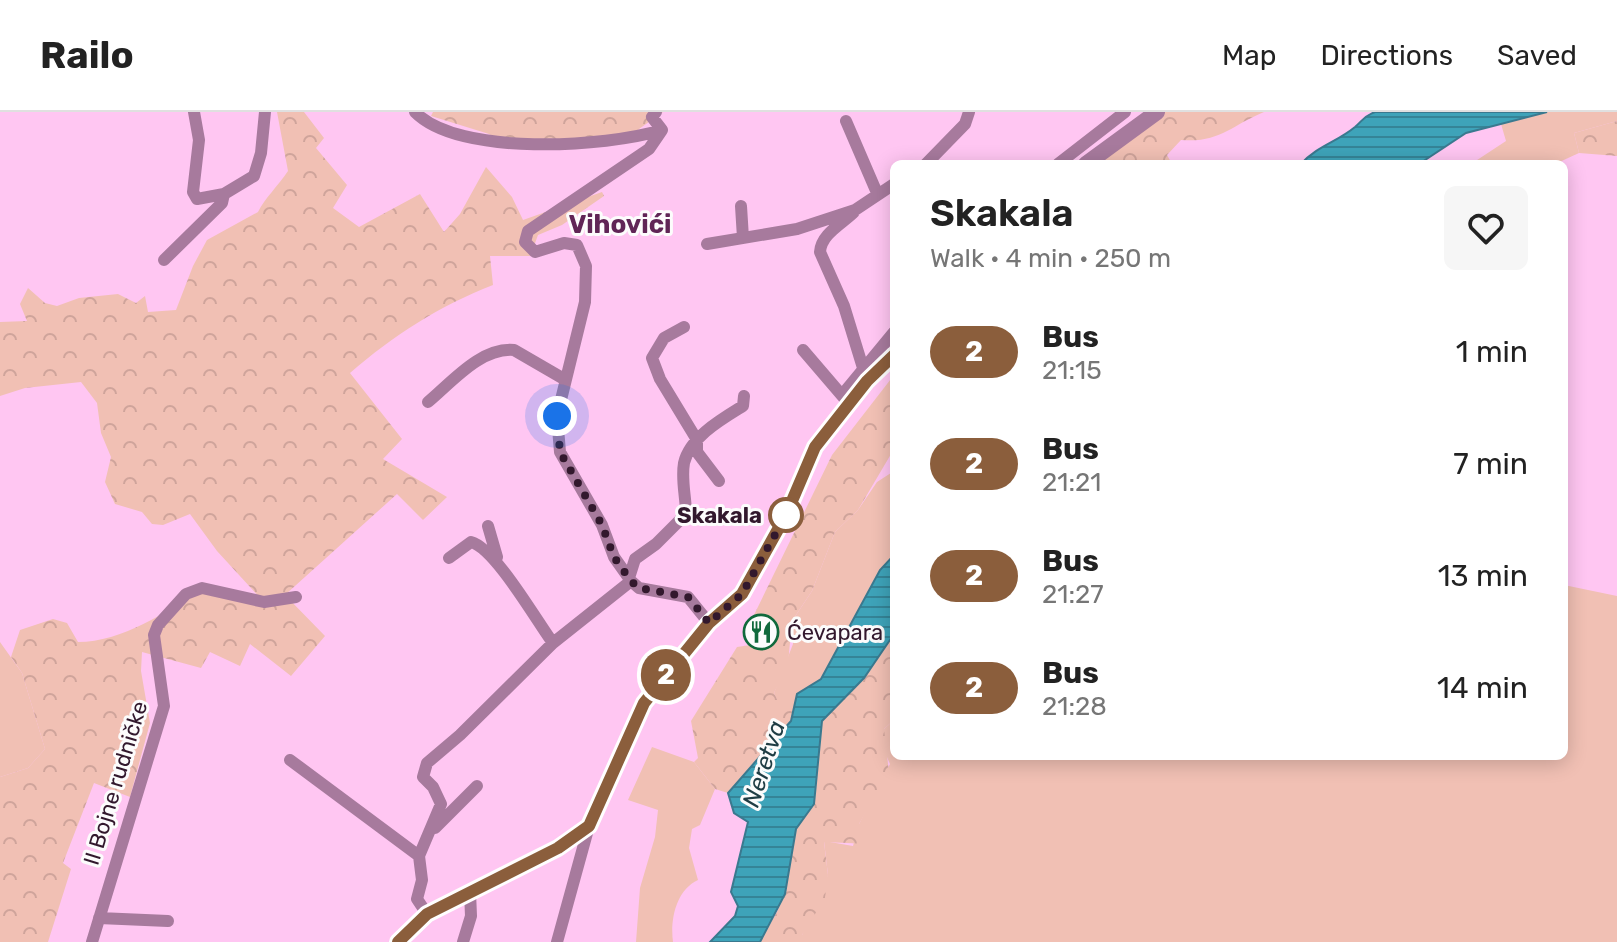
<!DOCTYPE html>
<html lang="en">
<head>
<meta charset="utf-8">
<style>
	:root { --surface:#fff; --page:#f6f6f6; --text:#222; --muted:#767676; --line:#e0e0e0 }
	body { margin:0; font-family:Rubik,sans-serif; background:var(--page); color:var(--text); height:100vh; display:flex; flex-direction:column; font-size:30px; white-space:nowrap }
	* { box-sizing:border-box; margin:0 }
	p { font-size:26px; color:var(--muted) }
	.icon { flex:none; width:44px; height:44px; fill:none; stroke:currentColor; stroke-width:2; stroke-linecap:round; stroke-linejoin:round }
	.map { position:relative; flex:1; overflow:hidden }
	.drawer { position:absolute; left:890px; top:48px; width:678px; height:600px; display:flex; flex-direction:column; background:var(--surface); border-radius:12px; box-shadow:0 4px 20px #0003 }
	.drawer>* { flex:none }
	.badge { padding:0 16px; border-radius:26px; font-size:28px; line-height:52px }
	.you { position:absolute; width:40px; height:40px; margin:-20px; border:6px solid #fff; border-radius:50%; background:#1a73e8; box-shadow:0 0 0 12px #1a73e833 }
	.map>.badge { position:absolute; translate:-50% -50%; box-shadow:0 0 0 4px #fff }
	.round { display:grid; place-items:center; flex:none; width:84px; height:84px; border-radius:12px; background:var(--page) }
	.head { display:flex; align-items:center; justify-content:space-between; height:136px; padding:0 40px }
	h1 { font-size:38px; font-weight:600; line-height:60px }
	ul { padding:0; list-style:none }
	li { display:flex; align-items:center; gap:24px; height:112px; padding:0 40px }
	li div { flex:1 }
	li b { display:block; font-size:30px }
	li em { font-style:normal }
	li .badge { min-width:88px; font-weight:700; text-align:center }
	header { display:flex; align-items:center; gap:48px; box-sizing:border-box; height:112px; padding:0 40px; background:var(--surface); border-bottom:2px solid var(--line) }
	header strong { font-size:38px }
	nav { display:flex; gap:44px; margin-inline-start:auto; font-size:28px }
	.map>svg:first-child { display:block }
	.grass { fill:#f1c0b4 }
	.forest { fill:url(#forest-crowns) }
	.water { fill:url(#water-rules); stroke:#3a798f; stroke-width:2 }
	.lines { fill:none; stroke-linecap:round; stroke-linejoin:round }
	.minor { stroke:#a77a9d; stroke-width:12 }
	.tertiary { stroke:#a77a9d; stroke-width:16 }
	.line-casing { stroke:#fff; stroke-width:18 }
	.line { stroke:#8b5e3c; stroke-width:12 }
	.walk { stroke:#32182d; stroke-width:8; stroke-dasharray:0 14.4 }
	.stop-dot { fill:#fff; stroke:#8b5e3c; stroke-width:4 }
	.labels { text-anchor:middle; stroke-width:6; stroke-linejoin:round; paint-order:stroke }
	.stop-label { font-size:22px; font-weight:bold; fill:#32182d; stroke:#fcfcfc; text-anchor:end }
	.poi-label { font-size:22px; fill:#32182d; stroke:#fcfcfc; text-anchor:start }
	.street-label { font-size:22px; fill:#32182d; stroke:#fcfcfc }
	.water-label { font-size:24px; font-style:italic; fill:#1f3d44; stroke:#fcfcfc }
	.quarter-label { font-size:26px; font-weight:bold; fill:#602556; stroke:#fcfcfc }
</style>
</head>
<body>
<header>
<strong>Railo</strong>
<nav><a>Map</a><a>Directions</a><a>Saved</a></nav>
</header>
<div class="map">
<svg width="1617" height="830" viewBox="0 0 1617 830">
	<defs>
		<pattern id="forest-crowns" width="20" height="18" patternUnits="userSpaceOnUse" patternTransform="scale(2)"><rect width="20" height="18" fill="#f1c0b4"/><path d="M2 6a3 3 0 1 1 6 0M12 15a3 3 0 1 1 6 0" fill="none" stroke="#cfa49b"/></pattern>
		<pattern id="water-rules" width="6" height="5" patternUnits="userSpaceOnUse" patternTransform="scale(2)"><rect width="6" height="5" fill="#3ea3b9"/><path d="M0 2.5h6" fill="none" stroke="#358497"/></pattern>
	</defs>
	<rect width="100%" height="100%" fill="#ffc6f2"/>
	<path class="grass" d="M1547,0h70v9l-43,12 5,20 -24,11h-84l35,-23 -5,-17z
		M894,359v84l-14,15 -59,109 -26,20 -18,1 -3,-7 19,-49 -1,-23 20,-30 23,-59 23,-22 19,-28z
		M1564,473l53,11v346h-815v-7l26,-60 -4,-34 29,5 6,-22 31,-60 -7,-16 1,-19 10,-9v36h670z
		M0,530l22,31 23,76 -17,19 -28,9z
		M652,635l42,15 21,27 -15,36 -8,4 -3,19 9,32c-22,10 -28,40 -25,62h-37l4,-54 15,-51 3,-27 -30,-10z"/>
	<path class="forest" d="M277,0h27l20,26 -8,10 31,37 -14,23 26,19 61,-33 24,38 16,-18 26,-47 26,30 11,23 79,-28 2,4 -42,29 -24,10 -4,11 7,10h-51l3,29c-54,21 -99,50 -143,88l52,66 -19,20 64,38 -24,23 -26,-26 -112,101 40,41 -34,40 -41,-32 -10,22 -30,-14 -9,16 -59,-16 -1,19 9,52 -20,74 -36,-14 -31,80 8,6 -23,73h-48v-165l28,-9 17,-19 -23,-76 -11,-16 9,-27 33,-11 14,4 11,19c44,0 89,-30 124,-54l61,13 -46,-50 -27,-37 -27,11 -11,-1 -10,-12 -27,-8 -10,-22 6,-25 -10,-24 -4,-30 -16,-21 -56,6 -25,8v-74l27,-1 -7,-17 8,-16 17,15 12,3 22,-8 39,-4 18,9 9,-7 3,16 28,-2 17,-44 14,-26 51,-28c7,-14 20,-26 30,-41z
		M433,0h230l-24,17 -11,14 -118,4 -21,-13 -58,-18z
		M1158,0h106c-34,14 -44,31 -83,28l-14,15 5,9h-79z
		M1617,9v35l-38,-3 -5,-20z
		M894,263v74l-36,61 -23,22 -23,59 -20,30 -4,43 -14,29 3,6h18c2,33 -46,71 -67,94l-13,-4 -21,-27 4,-4 -7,-37 46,-74 27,-4 2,-18 -12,-10 78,-160z
		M894,522v86l-10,9 6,52 -10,7 -21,36 10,10v10l-45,-2 4,33 -3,23 -23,37v7h-42l18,-32 12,-42 -1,-13 7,-26 18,-25 8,-83 42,-43z"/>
	<path class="water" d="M1375,0h172l-81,21 -47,31h-118c16,-18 36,-22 54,-37 8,-7 9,-11 20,-15z
		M894,443v79l-30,44 -42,43 -8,83 -18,25 -11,65 -25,48h-50l25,-26 3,-10 -7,-14 17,-70 -14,-9 -6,-20 63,-72 6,-27 24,-15 59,-109z"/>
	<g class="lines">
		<path class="minor" d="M194,0l5,28 -6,52 4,7 27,-5 30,-18 7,-23 4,-41
			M415,0c44,45 191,35 247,18l-13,19 -121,82 -3,11 10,10 29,-9 13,2 9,21 -1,36 -28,114 3,36 42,73 12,32 17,24 8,7 49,9 21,26
			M656,0l-4,5 10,13
			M846,9l31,72
			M926,52l39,-40 4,-12
			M1058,52l67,-52
			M741,94l2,32
			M854,100c-12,12 -33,22 -34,40l24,54 23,75
			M707,132l90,-15 58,-19 39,-26
			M164,148l58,-57 2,-9
			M684,215l-20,11 -12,20 8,21 37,61v12l22,29
			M803,238l42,49
			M842,283l52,-63
			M428,290c24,-20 53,-55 86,-52l50,29
			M488,414l9,31
			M449,446l22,-16c24,6 65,78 82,101
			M629,466l6,-19 21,-15 30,-30c0,-17 -5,-34 -2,-51 6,-26 38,-44 59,-57l1,-10
			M290,648l129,96
			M435,716l42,-42
			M427,802l-10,-15 5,-19 -3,-24 22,-52 -8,-17 -10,-10 4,-14 33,-28 93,-92 78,-62
			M99,806l69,3
			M92,830l72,-236 -10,-71 4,-10 28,-31 16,-6 62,14 32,-5
			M463,830l8,-26 -1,-24
			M557,830l32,-116"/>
		<path class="tertiary" d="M1086,52l71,-52
			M398,830l29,-28 131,-66 31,-22 55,-123 65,-80 33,-29 44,-79 29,-68 52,-66 27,-26"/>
	</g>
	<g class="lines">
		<g class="line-casing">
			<path id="line" d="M398,830l29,-28 131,-66 31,-22 55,-123 65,-80 33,-29 44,-79 29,-68 52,-66 27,-26"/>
		</g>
		<use href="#line" class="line"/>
		<path class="walk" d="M557,304l3,36 42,73 12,32 17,24 8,7 49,9 21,26 33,-29 44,-79"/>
	</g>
	<defs>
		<g id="restaurant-ring" transform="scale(1.8)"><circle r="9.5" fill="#fcfcfc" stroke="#10693c" stroke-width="1.5"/><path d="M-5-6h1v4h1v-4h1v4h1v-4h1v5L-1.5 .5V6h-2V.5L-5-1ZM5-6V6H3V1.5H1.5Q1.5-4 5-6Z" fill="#10693c"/></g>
	</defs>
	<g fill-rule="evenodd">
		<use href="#restaurant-ring" x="761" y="520"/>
	</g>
	<circle class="stop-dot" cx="786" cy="403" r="16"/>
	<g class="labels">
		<g class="stop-label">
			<text x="762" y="411">Skakala</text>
		</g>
		<g class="poi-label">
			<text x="787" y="528">Ćevapara</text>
		</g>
		<g class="street-label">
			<text transform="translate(115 671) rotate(-73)" y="8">II Bojne rudničke</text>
		</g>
		<g class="water-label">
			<text transform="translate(764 652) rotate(-72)" y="8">Neretva</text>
		</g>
		<g class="quarter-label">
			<text x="620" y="121">Vihovići</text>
		</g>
	</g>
</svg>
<div class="you" style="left:557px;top:304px"></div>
<b class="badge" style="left:666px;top:563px;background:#8b5e3c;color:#fff">2</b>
<section class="drawer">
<div class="head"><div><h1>Skakala</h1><p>Walk · 4 min · 250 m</p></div><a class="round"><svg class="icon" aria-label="heart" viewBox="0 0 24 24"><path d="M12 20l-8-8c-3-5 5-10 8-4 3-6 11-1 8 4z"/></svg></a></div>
<ul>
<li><span class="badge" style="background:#8b5e3c;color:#fff">2</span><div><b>Bus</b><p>21:15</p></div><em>1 min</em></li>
<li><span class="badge" style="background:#8b5e3c;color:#fff">2</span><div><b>Bus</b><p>21:21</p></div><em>7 min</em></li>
<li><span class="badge" style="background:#8b5e3c;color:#fff">2</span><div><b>Bus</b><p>21:27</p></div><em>13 min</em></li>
<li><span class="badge" style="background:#8b5e3c;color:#fff">2</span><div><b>Bus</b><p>21:28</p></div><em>14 min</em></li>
</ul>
</section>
</div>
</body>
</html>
